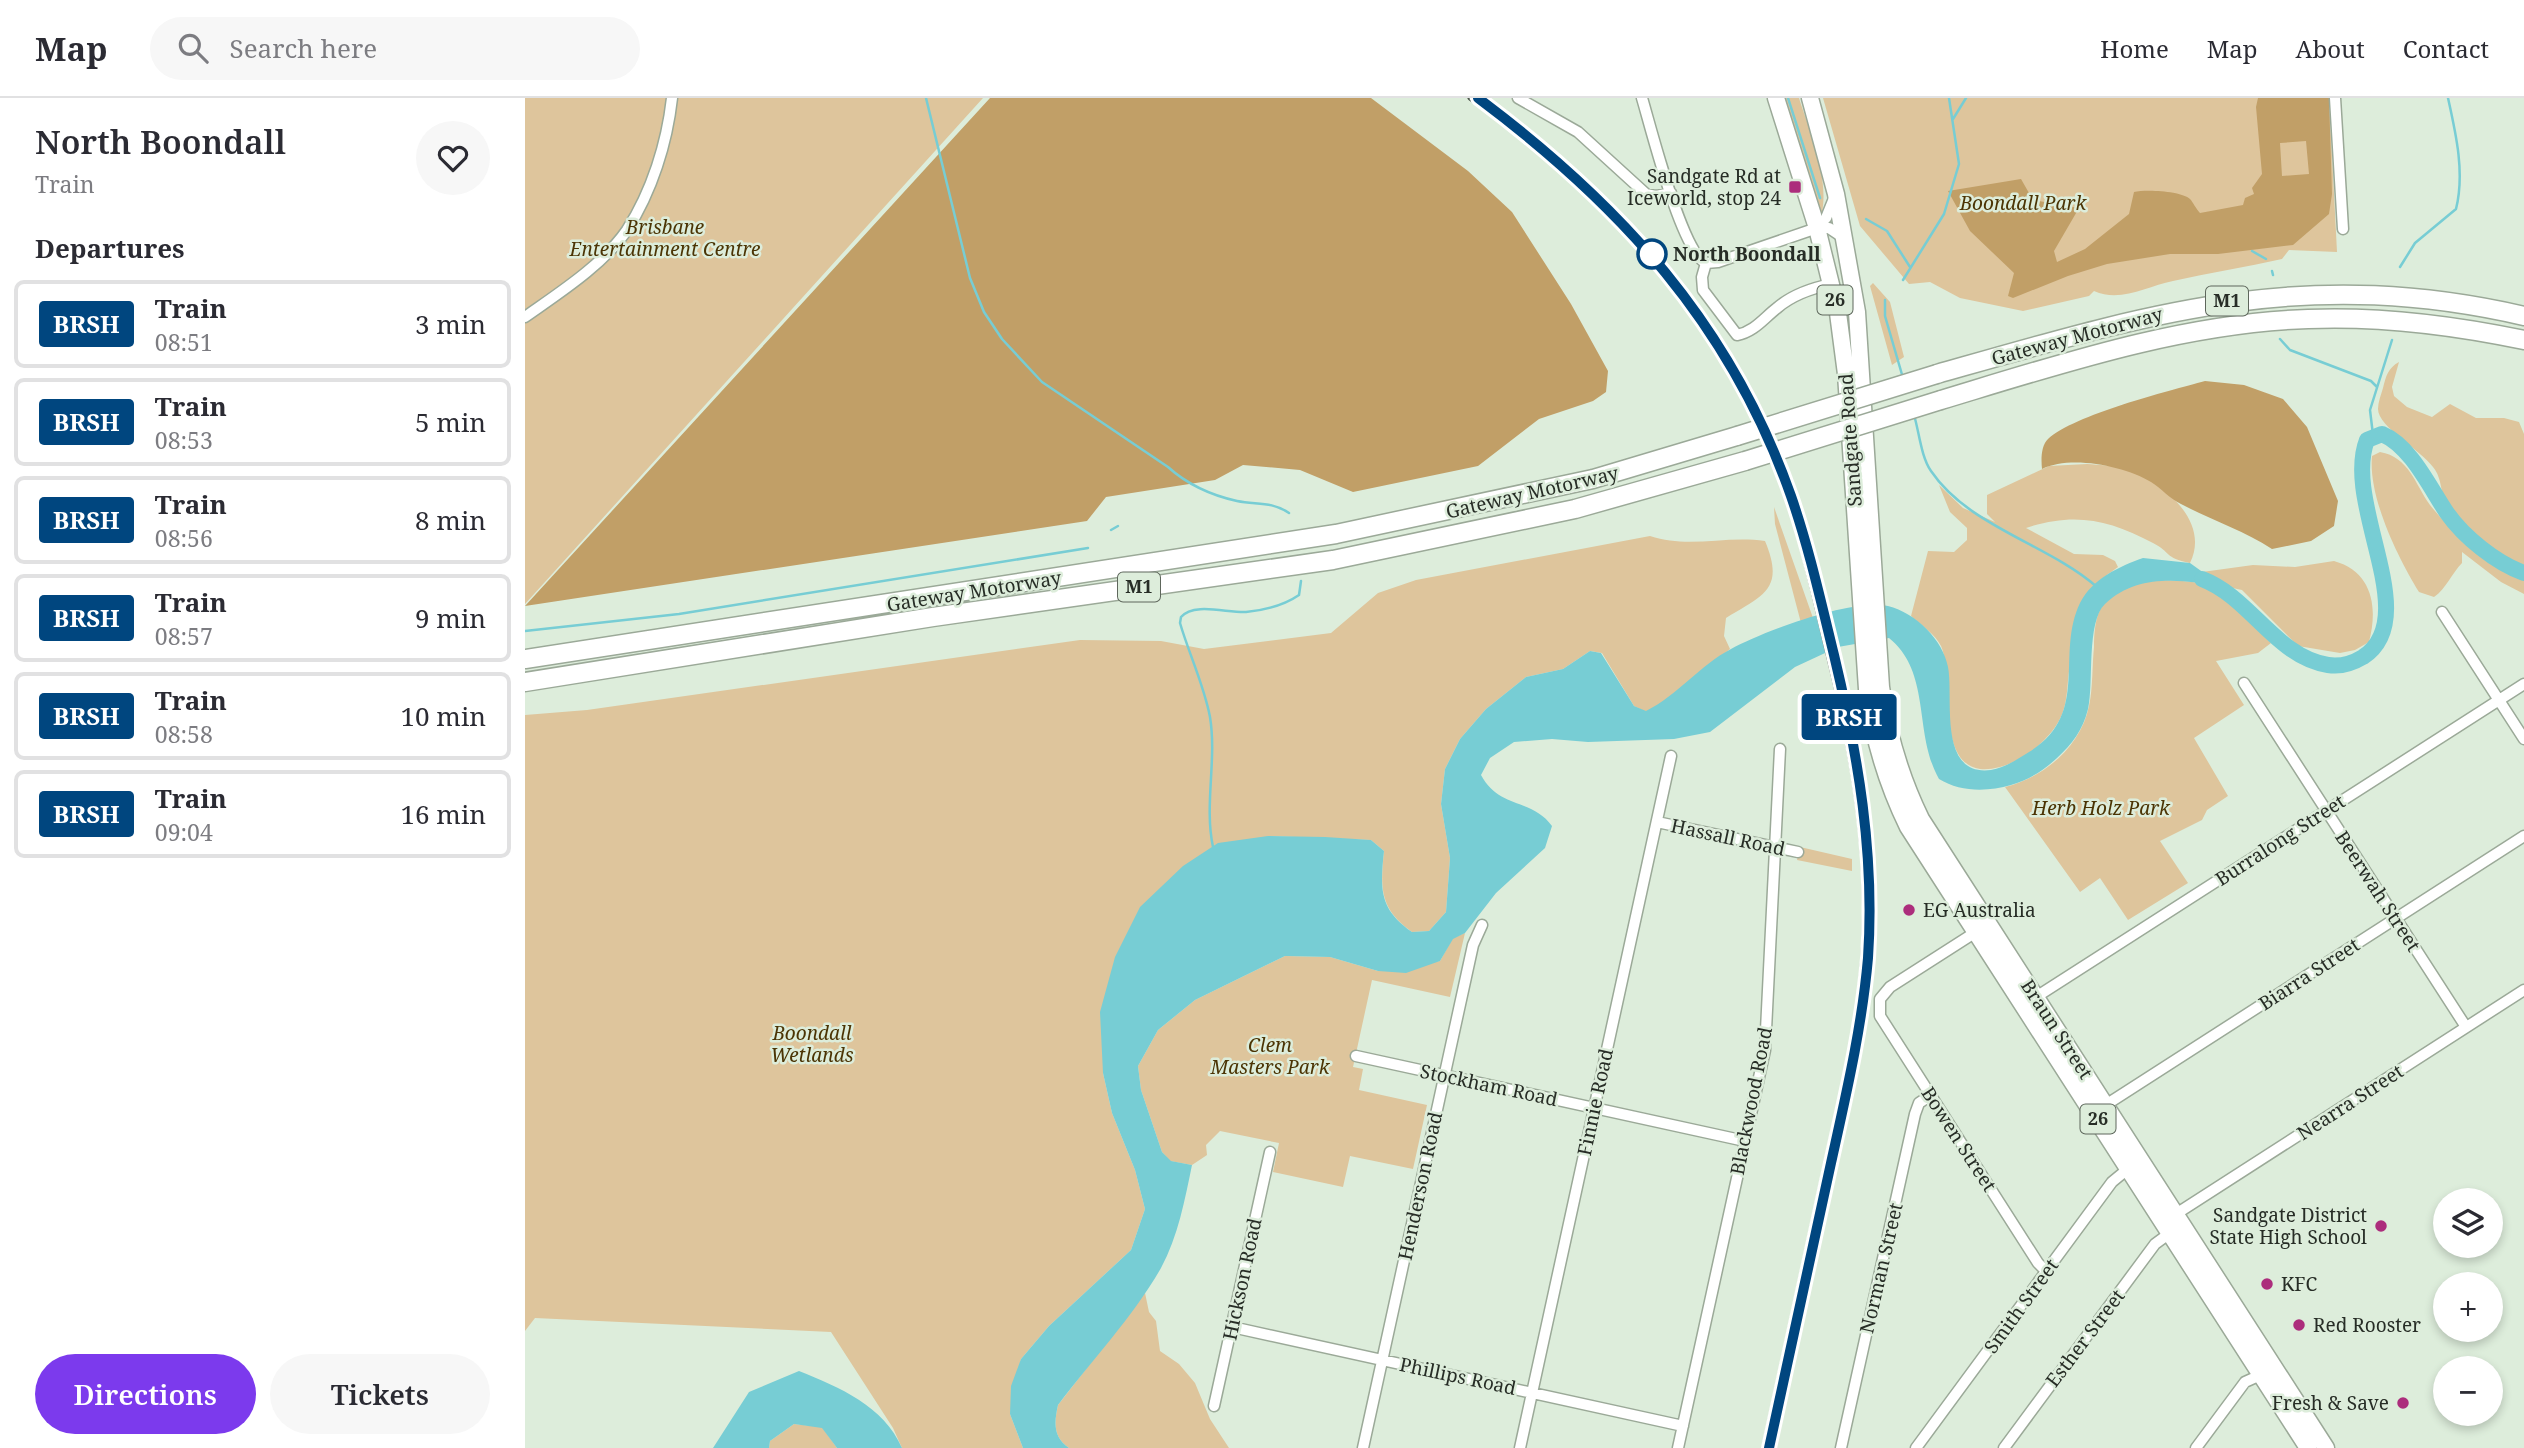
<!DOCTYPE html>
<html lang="en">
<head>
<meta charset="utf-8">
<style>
	:root { --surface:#fff; --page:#f7f7f7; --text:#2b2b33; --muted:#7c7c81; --line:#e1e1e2; --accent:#7c3aed }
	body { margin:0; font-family:"Noto Serif",serif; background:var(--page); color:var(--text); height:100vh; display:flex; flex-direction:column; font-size:26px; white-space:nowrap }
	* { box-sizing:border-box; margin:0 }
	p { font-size:23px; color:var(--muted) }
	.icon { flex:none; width:38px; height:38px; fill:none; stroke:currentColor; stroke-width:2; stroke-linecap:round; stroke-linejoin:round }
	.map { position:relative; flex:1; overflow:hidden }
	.details { display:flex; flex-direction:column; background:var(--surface); width:525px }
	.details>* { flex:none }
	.badge { padding:0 14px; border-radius:5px; font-size:24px; line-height:46px }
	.fabs { position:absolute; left:1908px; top:1090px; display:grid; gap:14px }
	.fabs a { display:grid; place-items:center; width:70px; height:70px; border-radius:50%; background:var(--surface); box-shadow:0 4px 10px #0003; font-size:35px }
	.map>.badge { position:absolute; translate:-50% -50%; box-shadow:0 0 0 4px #fff }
	h2 { padding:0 35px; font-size:26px; line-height:63px }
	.round { display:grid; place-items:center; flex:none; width:74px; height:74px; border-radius:37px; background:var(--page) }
	.head { display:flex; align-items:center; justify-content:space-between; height:119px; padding:0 35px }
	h1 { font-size:33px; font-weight:600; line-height:52px }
	.action { display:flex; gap:14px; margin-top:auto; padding:14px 35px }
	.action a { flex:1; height:80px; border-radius:42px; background:var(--accent); color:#fff; font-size:28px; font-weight:600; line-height:80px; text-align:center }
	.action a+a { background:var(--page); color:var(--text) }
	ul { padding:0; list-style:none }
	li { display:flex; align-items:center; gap:21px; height:88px; margin:0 14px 10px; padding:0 21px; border:4px solid var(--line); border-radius:10px }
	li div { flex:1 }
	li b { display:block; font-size:26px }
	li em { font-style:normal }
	li .badge { min-width:77px; font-weight:700; text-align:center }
	header { display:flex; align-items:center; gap:42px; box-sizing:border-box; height:98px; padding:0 35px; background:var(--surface); border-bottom:2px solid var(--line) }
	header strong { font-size:33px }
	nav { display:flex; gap:38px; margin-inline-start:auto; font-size:24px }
	.search { width:490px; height:63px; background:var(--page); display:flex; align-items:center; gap:18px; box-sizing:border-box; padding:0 24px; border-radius:38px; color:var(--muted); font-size:26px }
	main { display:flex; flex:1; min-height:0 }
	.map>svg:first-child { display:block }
	.green { fill:#dec59c }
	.forest { fill:#c19f67; fill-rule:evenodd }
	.water { fill:#77cdd4 }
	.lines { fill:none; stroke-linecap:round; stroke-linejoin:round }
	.stream { stroke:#77cdd4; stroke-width:2.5 }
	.river { stroke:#77cdd4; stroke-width:16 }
	.minor-casing { stroke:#9ba998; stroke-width:13 }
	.trunk-casing { stroke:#9ba998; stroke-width:19 }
	.motorway-casing { stroke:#9ba998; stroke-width:21 }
	.minor { stroke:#fff; stroke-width:10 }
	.trunk { stroke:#fff; stroke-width:16 }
	.motorway { stroke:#fff; stroke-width:18 }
	.rail-casing { stroke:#4b534a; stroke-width:5 }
	.rail { stroke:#ddeddb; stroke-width:2.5; stroke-dasharray:8; stroke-linecap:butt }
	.motorway-bridge-casing { stroke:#9ba998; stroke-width:21; stroke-linecap:butt }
	.motorway-bridge { stroke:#fff; stroke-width:18 }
	.line-casing { stroke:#fff; stroke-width:16 }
	.line { stroke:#00467f; stroke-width:10 }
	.poi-dot { fill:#ac2d7c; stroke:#ddeddb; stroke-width:2.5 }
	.stop-dot { fill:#fff; stroke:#00467f; stroke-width:3.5 }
	.labels { text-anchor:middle; stroke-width:5; stroke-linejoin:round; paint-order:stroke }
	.shield { fill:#ddeddb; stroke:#5e675c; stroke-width:2 }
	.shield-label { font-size:18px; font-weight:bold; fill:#272d26 }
	.poi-label { font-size:19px; fill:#272d26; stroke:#ddeddb; text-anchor:end }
	.park-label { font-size:19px; font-style:italic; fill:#4b3404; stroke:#ddeddb }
	.stop-label { font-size:19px; font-weight:bold; fill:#272d26; stroke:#ddeddb; text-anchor:start }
	.street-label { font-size:19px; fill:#272d26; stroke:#ddeddb }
</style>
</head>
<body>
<header>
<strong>Map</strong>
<div class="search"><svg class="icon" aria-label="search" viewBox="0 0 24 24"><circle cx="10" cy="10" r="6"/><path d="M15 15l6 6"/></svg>Search here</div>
<nav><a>Home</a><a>Map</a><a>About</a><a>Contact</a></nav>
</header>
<main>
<section class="details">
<div class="head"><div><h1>North Boondall</h1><p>Train</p></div><a class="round"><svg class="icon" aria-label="heart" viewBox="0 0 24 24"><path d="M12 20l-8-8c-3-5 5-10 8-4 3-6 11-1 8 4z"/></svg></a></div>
<h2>Departures</h2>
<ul>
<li><span class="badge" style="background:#00467f;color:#fff">BRSH</span><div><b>Train</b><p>08:51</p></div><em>3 min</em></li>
<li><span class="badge" style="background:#00467f;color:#fff">BRSH</span><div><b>Train</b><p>08:53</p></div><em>5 min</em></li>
<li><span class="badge" style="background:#00467f;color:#fff">BRSH</span><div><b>Train</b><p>08:56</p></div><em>8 min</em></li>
<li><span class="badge" style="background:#00467f;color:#fff">BRSH</span><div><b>Train</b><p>08:57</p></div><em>9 min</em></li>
<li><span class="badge" style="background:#00467f;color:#fff">BRSH</span><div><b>Train</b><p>08:58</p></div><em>10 min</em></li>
<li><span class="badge" style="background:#00467f;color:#fff">BRSH</span><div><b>Train</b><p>09:04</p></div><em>16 min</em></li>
</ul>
<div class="action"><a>Directions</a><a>Tickets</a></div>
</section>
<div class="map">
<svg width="1999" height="1350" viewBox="0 0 1999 1350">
	<rect width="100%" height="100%" fill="#ddeddb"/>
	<path class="green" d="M0,0h458l-458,506z
		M1254,0h20c11,35 30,78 23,115l-4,-2z
		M1298,0h506l8,154 -48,-2 -7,9c-36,8 -73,14 -109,22 -26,5 -52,22 -79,10l-5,5 -66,15 -63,-13 -30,-16 -21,2 -49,-58z
		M1348,185l17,19 14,55 -12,8 -22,-79z
		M1874,264l-7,25 2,9 13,11 25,10 18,-13 26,14h28l15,4 5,12v133c-22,-10 -64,-38 -77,-60 -7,-12 -4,-28 -14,-40 -11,-16 -55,-40 -55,-58 0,-7 3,-14 5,-21 3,-12 5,-20 16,-26z
		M1855,354c29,5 35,32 50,53 23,29 60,61 94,74v15l-23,-12 -39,-30v11c-10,10 -16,26 -28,34l-15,-5c-21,-34 -51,-95 -47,-136z
		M1562,366c12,1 26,1 38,5 37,12 86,52 65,94 -26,-5 -19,-11 -37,-20 -45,-24 -79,-31 -127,-15l48,26 29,1 12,6 3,6c-8,6 -19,13 -25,20 -5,6 -7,18 -9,26 -4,13 -10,27 -12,41 -9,40 3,59 -34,92 -15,13 -38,25 -58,23 -45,-7 -25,-91 -39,-123 -5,-11 -21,-22 -30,-30l17,-65 26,1 13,-12v-12l-17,-16 -11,-27 24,23 32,14 -8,-8v-19l62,-29z
		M1249,409l39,111 -12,5 -26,-99z
		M1125,438c39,13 76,-1 115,5 20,48 -1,54 -39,77l-2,18 6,13 -65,53 -19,10 -12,-6 -32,-53 -12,-2 -27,18 -37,8 -40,32 -26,30 -15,30 -4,35 9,54 -4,54 -17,19 -17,1c-32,-23 -32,-43 -28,-81l-13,-11 -103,-4 -165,237 9,40 23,57 10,39 -14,41 -82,76 -28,33 -11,55 13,34h-121l-9,-20 -62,-96 -296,-14 -10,13v-616l62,-5 493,-70 81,1 43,8 127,-16 47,-40 38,-13z
		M1809,463c39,11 44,47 35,81l-14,8 -15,3 -42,-7 -56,-56 -19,-4 23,32 25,25 -13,10 -42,8 28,44 -50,33 34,58 -21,14 -5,10 -42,21 28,42 -60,37 -28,-42 -20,14 -75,-105c40,-10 76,-41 84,-81 4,-19 3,-40 5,-59 0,-13 1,-32 9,-42 29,-34 79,-25 117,-19l-18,-14 51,-7 42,2z
		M1275,749l52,12v12l-55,-11z
		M940,835l-15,64 -78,-17 -19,87 10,2 -4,21 68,15 -14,64 -63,-13 -7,31 -70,-15 6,-29 -59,-12 -14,14 1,10 -15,10 -22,-4 -8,-9 -21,-62 -3,-24 20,-36 37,-30 90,-44 45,1 48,14 62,-10 13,-23z
		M620,1195l4,19 7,9 4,30 19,13 16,19 15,36 19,29h-160c-16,-11 -15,-25 -11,-43z
		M269,1326l28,3 15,21h-68l1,-7z"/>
	<path class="forest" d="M465,0h381l97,73 44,41 59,92 37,67 -2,21 -13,9 -54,18 -61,47 -125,26 -53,-22 -57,-5 -28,15 -109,17 -19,24 -562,85z
		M1733,0h71l3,96 -3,20 -36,31 -75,9h-48l-63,10 -39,12 -55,22 -5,-2 6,-23 -44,-42 -22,-40 73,-12 12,21 46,8 -25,43 3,11 28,-13 44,-35 5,-22c12,-3 48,-1 56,7 3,3 6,10 10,14l43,-8 2,-7 9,-4 -2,-6 10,-14 -6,-67zM1781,43l3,33 -27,2 -2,-33z
		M1680,283l39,4 39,14 24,28 31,74 -4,25 -23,15 -39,8c-29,-19 -61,-29 -91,-45 -11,-5 -20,-16 -30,-22 -27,-16 -80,-27 -109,-13 -1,-10 -1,-23 6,-30 26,-24 120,-48 157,-58z"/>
	<path class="water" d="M1618,460l47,5 32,23c-41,-6 -84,-13 -117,18 -19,18 -11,79 -17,105 -5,21 -16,35 -31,49 -13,12 -28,22 -46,27 -24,7 -51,7 -72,-6 -26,-46 -7,-106 -50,-141l-51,9 -43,20 -85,65 -36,7 -86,3 -36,-3 -38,3 -24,16 -9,17c18,34 51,23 71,51l-7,22 -49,45 -31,40 -12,6 -13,22 -34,12 -28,-2 -48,-14 -45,-1 -90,44 -37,30 -20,36 3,24 21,62 9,9 21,4c-7,34 -14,72 -31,103 -28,49 -69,92 -103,137 -4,18 -5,32 11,43h-46l-13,-34 1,-28 10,-27 28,-33 82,-76 14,-41 -10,-39 -23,-57 -9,-40 -3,-61 15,-55 25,-50 43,-41 35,-23 50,-7 57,1 46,3 13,11c-4,38 -5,58 28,81l17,-1 17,-19 4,-54 -9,-54 4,-35 15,-30 26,-30 40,-32 37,-8 27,-18 11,2 33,53 12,5c32,-16 54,-46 85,-62 33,-18 122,-51 157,-43 28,7 55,34 60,61 6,30 -11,110 43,103 13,-2 27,-11 38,-18 62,-38 26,-97 51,-149 12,-24 40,-37 63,-45z
		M274,1273c40,16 85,35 103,77h-65l-15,-20 -28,-4 -24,17 -1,7h-56l36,-56z"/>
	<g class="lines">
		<path class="stream" d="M401,0l44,180 14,34 18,27 40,43 126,85c20,18 42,28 69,34 20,4 34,0 52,12
			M1263,0l32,100
			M1428,21l13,-21
			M1341,121l21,12 23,36
			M1727,153l14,8
			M1875,169l15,-24 41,-34c9,-36 0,-75 -8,-111
			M1747,173l1,4
			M1378,182l41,-66 15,-50 -10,-66
			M1360,202v16l18,62
			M1755,241l10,11 81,31 6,6
			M1389,317c5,16 7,42 17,56 38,56 117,73 166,116
			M1848,337l-3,-25 22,-70
			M586,432l7,-4
			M0,533l154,-17 409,-66
			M688,749c-9,-42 4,-87 -3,-130 -6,-32 -21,-63 -30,-94l1,-6c13,-15 46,-4 65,-5 20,-2 37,-6 53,-17l2,-14"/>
		<path class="river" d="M1677,481c48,18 74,78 126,86 12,2 25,-2 35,-8 61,-40 -21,-153 4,-217l15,-6c29,12 48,54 65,79 17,24 49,50 77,60"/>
		<g class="minor-casing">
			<path id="minor" d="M993,0l60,34 68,62 10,2 15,-3
				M1117,0c9,30 40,155 64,165
				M1810,0l8,131
				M1292,130l9,-10 9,-22
				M1181,165l-4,14 1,13 34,45c17,-3 27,-17 40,-27 16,-14 35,-20 55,-24
				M1181,165l12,-1 99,-34h12l15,10
				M0,219c34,-24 78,-52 102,-87 25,-39 40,-87 45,-132
				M1917,514l82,127
				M1719,585l222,344
				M1132,724l141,30
				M1454,832l-89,57 -10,12v17l158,247 8,8
				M1511,899l488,-313
				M831,958l389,85
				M1576,1010l423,-272
				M1651,1116l348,-224
				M707,1229l451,99
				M689,1308l56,-254
				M838,1350l110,-503 9,-20
				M995,1350l151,-692
				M1153,1350l87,-398 15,-301
				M1316,1350l74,-334 4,-11 12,-8
				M1391,1350l196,-266 17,-14
				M1479,1350l151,-204 15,-11
				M1671,1350l49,-66 20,-9"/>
		</g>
		<g class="trunk-casing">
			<path id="trunk" d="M1251,0l41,130 21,85 8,61 21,315c6,50 19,93 41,138l400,621
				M1285,0l26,96 21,118 24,375c7,48 19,89 40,132l405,629"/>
		</g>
		<g class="motorway-casing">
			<path id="motorway" d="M1412,276c211,-60 365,-109 587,-58
				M1416,302c119,-36 242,-77 367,-81 74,-3 144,6 216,21
				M0,561l811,-125 257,-55 144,-43
				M0,584l408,-65 400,-57 242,-51 170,-48"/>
		</g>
		<use href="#minor" class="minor"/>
		<use href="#trunk" class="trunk"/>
		<use href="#motorway" class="motorway"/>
		<g class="rail-casing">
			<path id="rail" d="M945,0c40,30 81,60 117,94 90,83 157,188 199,303 18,52 29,106 42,159 25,101 42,199 35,303 -5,70 -22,138 -37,206 -20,95 -41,190 -62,285"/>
		</g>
		<use href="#rail" class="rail"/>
		<g class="motorway-bridge-casing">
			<path id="motorway-bridge" d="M1212,338l200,-62
				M1220,363l196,-61"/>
		</g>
		<use href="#motorway-bridge" class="motorway-bridge"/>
	</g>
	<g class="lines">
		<g class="line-casing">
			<path id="line" d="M953,0c143,107 253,227 313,398 18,52 30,106 43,159 24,100 41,199 34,303 -6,69 -22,137 -37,205 -21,95 -42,190 -62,285"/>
		</g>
		<use href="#line" class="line"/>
	</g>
	<g class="poi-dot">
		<rect x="1263" y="82" width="14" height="14" rx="3.5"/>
		<circle cx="1384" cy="812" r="7"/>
		<circle cx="1856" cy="1128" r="7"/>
		<circle cx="1742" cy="1186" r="7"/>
		<circle cx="1774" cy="1227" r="7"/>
		<circle cx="1878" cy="1305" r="7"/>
	</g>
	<circle class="stop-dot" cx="1127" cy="156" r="14"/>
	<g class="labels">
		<g class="shield">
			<rect x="1292.5" y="187.5" width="35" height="29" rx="5"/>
			<rect x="1681" y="188.5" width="42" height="29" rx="5"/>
			<rect x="593" y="474.5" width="42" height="29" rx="5"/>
			<rect x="1555.5" y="1006.5" width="35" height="29" rx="5"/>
		</g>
		<g class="shield-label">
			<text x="1310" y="208">26</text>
			<text x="1702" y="209">M1</text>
			<text x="614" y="495">M1</text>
			<text x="1573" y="1027">26</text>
		</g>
		<g class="poi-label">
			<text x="1256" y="85">Sandgate Rd at<tspan x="1256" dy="22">Iceworld, stop 24</tspan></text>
			<text x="1398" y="819" text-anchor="start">EG Australia</text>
			<text x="1842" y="1124">Sandgate District<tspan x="1842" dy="22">State High School</tspan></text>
			<text x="1756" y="1193" text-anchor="start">KFC</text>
			<text x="1788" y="1234" text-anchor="start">Red Rooster</text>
			<text x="1864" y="1312">Fresh &amp; Save</text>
		</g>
		<g class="park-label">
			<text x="1498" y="112">Boondall Park</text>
			<text x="140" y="136">Brisbane<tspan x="140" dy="22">Entertainment Centre</tspan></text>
			<text x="1576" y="717">Herb Holz Park</text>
			<text x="287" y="942">Boondall<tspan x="287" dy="22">Wetlands</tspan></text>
			<text x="745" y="954">Clem<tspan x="745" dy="22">Masters Park</tspan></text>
		</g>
		<g class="stop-label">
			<text x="1148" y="163">North Boondall</text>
		</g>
		<g class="street-label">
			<text transform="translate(1552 238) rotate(-15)" y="7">Gateway Motorway</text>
			<text transform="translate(1325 342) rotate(-94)" y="7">Sandgate Road</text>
			<text transform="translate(1007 394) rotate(-13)" y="7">Gateway Motorway</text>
			<text transform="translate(449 493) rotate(-9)" y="7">Gateway Motorway</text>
			<text transform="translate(1203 739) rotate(12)" y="7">Hassall Road</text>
			<text transform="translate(1755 742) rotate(-33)" y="7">Burralong Street</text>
			<text transform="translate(1853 793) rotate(57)" y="7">Beerwah Street</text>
			<text transform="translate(1784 876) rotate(-33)" y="7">Biarra Street</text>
			<text transform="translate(1532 931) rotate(57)" y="7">Braun Street</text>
			<text transform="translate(964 987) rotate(12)" y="7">Stockham Road</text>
			<text transform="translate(1226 1003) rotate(-79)" y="7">Blackwood Road</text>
			<text transform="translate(1070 1004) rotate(-78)" y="7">Finnie Road</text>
			<text transform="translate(1825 1004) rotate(-33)" y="7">Nearra Street</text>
			<text transform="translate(1434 1041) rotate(57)" y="7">Bowen Street</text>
			<text transform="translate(895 1088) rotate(-78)" y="7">Henderson Road</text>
			<text transform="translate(1356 1170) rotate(-77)" y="7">Norman Street</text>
			<text transform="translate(717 1181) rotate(-78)" y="7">Hickson Road</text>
			<text transform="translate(1496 1208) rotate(-54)" y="7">Smith Street</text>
			<text transform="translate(1560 1240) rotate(-53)" y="7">Esther Street</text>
			<text transform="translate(933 1278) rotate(12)" y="7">Phillips Road</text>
		</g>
	</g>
</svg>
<div class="fabs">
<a><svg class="icon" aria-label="layers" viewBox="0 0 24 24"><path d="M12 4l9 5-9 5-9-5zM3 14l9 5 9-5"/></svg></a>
<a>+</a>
<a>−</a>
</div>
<b class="badge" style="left:1324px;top:619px;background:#00467f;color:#fff">BRSH</b>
</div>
</main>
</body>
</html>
